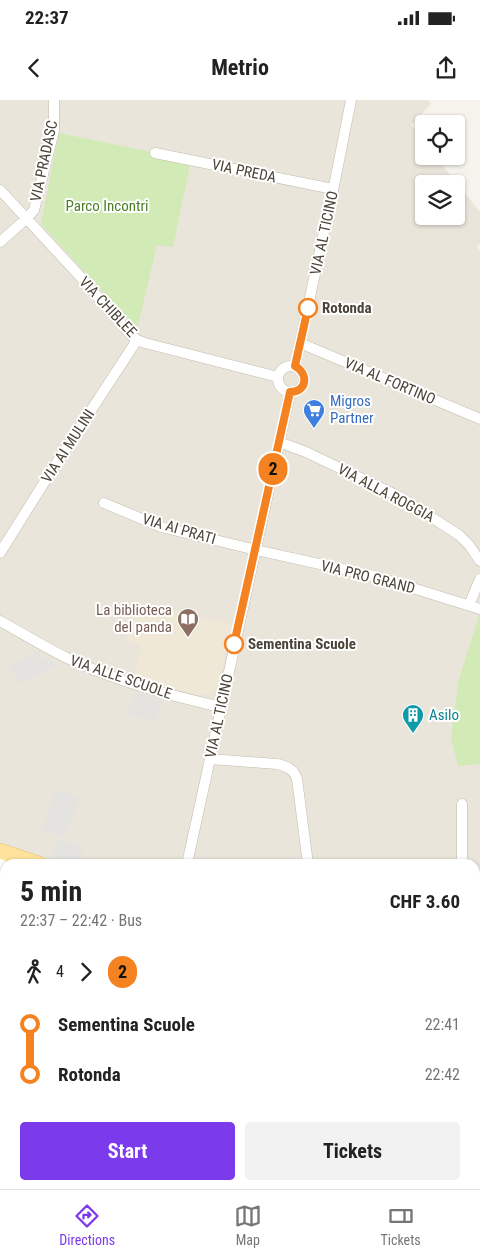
<!DOCTYPE html>
<html lang="en">
<head>
<meta charset="utf-8">
<style>
	:root { --surface:#fff; --page:#f2f2f2; --text:#222; --muted:#767676; --line:#e0e0e0; --accent:#7c3aed }
	body { margin:0; font-family:"Roboto Condensed",sans-serif; background:var(--page); color:var(--text); height:100vh; display:flex; flex-direction:column; font-size:19px; white-space:nowrap }
	* { box-sizing:border-box; margin:0 }
	p { font-size:16px; color:var(--muted) }
	.icon { flex:none; width:28px; height:28px; fill:none; stroke:currentColor; stroke-width:2; stroke-linecap:round; stroke-linejoin:round }
	.map { position:relative; flex:1; overflow:hidden }
	.drawer { position:absolute; left:0px; top:759px; width:480px; height:331px; display:flex; flex-direction:column; background:var(--surface); border-radius:15px 15px 0 0; box-shadow:0 1px 4px #0004 }
	.drawer>* { flex:none }
	.badge { padding:0 10px; border-radius:16px; font-size:18px; line-height:32px }
	.fabs { position:absolute; left:415px; top:15px; display:grid; gap:10px }
	.fabs a { display:grid; place-items:center; width:50px; height:50px; border-radius:5px; background:var(--surface); box-shadow:0 1px 4px #0004; font-size:25px }
	.map>.badge { position:absolute; translate:-50% -50%; box-shadow:0 0 0 2px #fff }
	.legs { display:flex; align-items:center; gap:8px; height:55px; padding:0 20px; font-size:16px }
	.legs p { margin-inline-start:auto }
	.headline { display:flex; align-items:center; justify-content:space-between; height:85px; padding:0 20px }
	h1 { font-size:28px; font-weight:700; line-height:38px }
	.button { display:flex; gap:10px; margin-top:auto; padding:10px 20px }
	.button a { flex:1; height:58px; border-radius:5px; background:var(--accent); color:#fff; font-size:20px; font-weight:700; line-height:58px; text-align:center }
	.button a+a { background:var(--page); color:var(--text) }
	ul { padding:0 20px; list-style:none }
	li { display:flex; align-items:center; gap:18px; height:50px; font-size:19px }
	li i { display:grid; place-items:center; width:8px; height:100%; margin:0 6px; background:currentColor }
	li i::after { content:''; width:12px; height:12px; margin:-6px; border:4px solid; border-radius:50%; background:var(--surface) }
	li p { margin-inline-start:auto }
	li:first-child i { background:linear-gradient(#0000 50%,currentColor 0) }
	li:last-child i { background:linear-gradient(currentColor 50%,#0000 0) }
	.status { display:flex; justify-content:space-between; align-items:center; height:35px; padding:0 25px; background:var(--surface); direction:ltr }
	.status svg { height:14px; fill:currentColor }
	header { display:flex; justify-content:space-between; align-items:center; height:65px; padding:0 20px; background:var(--surface); font-size:22px; font-weight:700 }
	.menu { display:flex; justify-content:space-around; align-items:center; height:70px; border-top:1px solid var(--line); background:var(--surface); font-size:14px; color:var(--muted) }
	.menu a { display:grid; justify-items:center; gap:2px }
	.menu .selected { color:var(--accent) }
	.map>svg:first-child { display:block }
	.residential { fill:#eae5da; fill-rule:evenodd }
	.education { fill:#efe8d6 }
	.green { fill:#d2eab5 }
	.parking { fill:#e5e3e0 }
	.lines { fill:none; stroke-linecap:round; stroke-linejoin:round }
	.minor-casing { stroke:#c2bbae; stroke-width:11 }
	.primary-casing { stroke:#e6c16a; stroke-width:16 }
	.minor { stroke:#fff; stroke-width:10 }
	.primary { stroke:#ffe39c; stroke-width:15 }
	.line-1-casing { stroke:#fff; stroke-width:11 }
	.line-1 { stroke:#f58220; stroke-width:8 }
	.stop-1-dot { fill:#fff; stroke:#f58220; stroke-width:2.5 }
	.labels { text-anchor:middle; stroke-width:4; stroke-linejoin:round; paint-order:stroke }
	.street-label { font-size:15px; fill:#4b4439; stroke:#fff }
	.park-label { font-size:15px; fill:#4a7f2a; stroke:#fff }
	.stop-label { font-size:15px; font-weight:bold; fill:#4b4439; stroke:#fff; text-anchor:start }
	.shop-label { font-size:15px; fill:#366cbe; stroke:#fff; text-anchor:start }
	.education-label { font-size:15px; fill:#785e54; stroke:#fff; text-anchor:end }
	.culture-label { font-size:15px; fill:#0d838f; stroke:#fff; text-anchor:start }
</style>
</head>
<body>
<div class="status"><b>22:37</b><svg viewBox="0 0 49 12"><path d="M0 12V9h3v3zM5 12V6h3v6zM10 12V3h3v9zM15 12V0h3v12zM26 1h20v11H26zM47 4h2v5h-2z"/></svg></div>
<header><svg class="icon" aria-label="back" viewBox="0 0 24 24"><path d="M15 5l-7 7 7 7"/></svg>Metrio<svg class="icon" aria-label="share" viewBox="0 0 24 24"><path d="M12 15V3M7 8l5-5 5 5M5 13v7h14v-7"/></svg></header>
<div class="map">
<svg width="480" height="1089" viewBox="0 0 480 1089">
	<rect width="100%" height="100%" fill="#f6f3ec"/>
	<path class="residential" d="M0,0h428l3,4 -20,21 13,16v15h11l45,56v32l-3,2 3,5v895l-5,-8v-274h-470v164h-5zM424,84h32v32h-32z"/>
	<path class="education" d="M134,501l98,24 -13,54 -5,12 -7,3h-15l-59,-15 8,-34 -15,-4z"/>
	<path class="green" d="M59,33l132,27 -18,87 -16,-2 -20,85 -96,-106z
		M479,515l1,1v148l-22,2 -7,-28 7,-55z
		M0,952l5,8v71l-1,3 1,2v49h372l4,4h-381z"/>
	<path class="parking" d="M39,551l2,6 12,4 3,5 -37,18 -9,-19z
		M134,592l29,9 -7,22 -29,-9z
		M56,689l23,8 -14,41 -23,-8z
		M58,739l25,8 -5,17h-17l-10,-3z"/>
	<g class="lines">
		<g class="minor-casing">
			<path id="minor" d="M155,53l178,36
				M0,90l77,83 52,60 8,7 8,3 133,34
				M0,142l26,-23 8,-9 20,-79v-31
				M300,243l180,76
				M278 279a13 13 0 1 1 26 0a13 13 0 1 1-26 0Z
				M295,267l41,-191 15,-76
				M279,342l27,10 94,45 59,38 10,10 11,16
				M104,403l57,24 95,23 118,26 106,33
				M0,453l52,-83 85,-130
				M469,505l11,-26
				M0,521c22,12 44,26 67,37 49,23 101,37 154,49
				M210,659l67,5c9,2 17,5 20,15l11,85
				M462,704v60
				M187,764l103,-471
				M0,767l3,-15
				M475,802l5,-2
				M0,870l5,1
				M475,1040l5,9
				M382,1085l3,4"/>
		</g>
		<g class="primary-casing">
			<path id="primary" d="M0,751l39,13
				M475,906l5,2"/>
		</g>
		<use href="#minor" class="minor"/>
		<use href="#primary" class="primary"/>
	</g>
	<g class="lines">
		<g class="line-1-casing">
			<path id="line-1" d="M234,544l56,-252c17,0 19,-18 5,-26l13,-58"/>
		</g>
		<use href="#line-1" class="line-1"/>
	</g>
	<defs>
		<g id="supermarket-pin" transform="scale(1.125)"><path d="M0 17L-7.5 6A9.5 9.5 0 1 1 7.5 6Z" fill="#3f7fe0" stroke="#fff"/><path d="M-6-5.5h2.5l.6 2H6L4.5 2H-2.5L-4.4-4H-6ZM-1.5 3.2a1.3 1.3 0 1 0 .1 0ZM3 3.2a1.3 1.3 0 1 0 .1 0Z" fill="#fff"/></g>
		<g id="library-pin" transform="scale(1.125)"><path d="M0 17L-7.5 6A9.5 9.5 0 1 1 7.5 6Z" fill="#8d6e63" stroke="#fff"/><path d="M-6-4Q-3-5.5-.7-3.5V5Q-3 3-6 4ZM6-4Q3-5.5 .7-3.5V5Q3 3 6 4Z" fill="#fff"/></g>
		<g id="building-pin" transform="scale(1.125)"><path d="M0 17L-7.5 6A9.5 9.5 0 1 1 7.5 6Z" fill="#0f9aa8" stroke="#fff"/><path d="M-4-6H4V6H1V3H-1V6H-4ZM-2.5-4.3h1.7v1.8h-1.7ZM.8-4.3h1.7v1.8H.8ZM-2.5-1h1.7V.8h-1.7ZM.8-1h1.7V.8H.8Z" fill="#fff"/></g>
	</defs>
	<g fill-rule="evenodd">
		<use href="#supermarket-pin" x="314" y="310"/>
		<use href="#library-pin" x="188" y="519"/>
		<use href="#building-pin" x="413" y="615"/>
	</g>
	<g class="stop-1-dot">
		<circle cx="308" cy="208" r="9"/>
		<circle cx="234" cy="544" r="9"/>
	</g>
	<g class="labels">
		<g class="street-label">
			<text transform="translate(44 61) rotate(-78)" y="5">VIA PRADASC</text>
			<text transform="translate(244 71) rotate(12)" y="5">VIA PREDA</text>
			<text transform="translate(324 133) rotate(-78)" y="5">VIA AL TICINO</text>
			<text transform="translate(108 207) rotate(47)" y="5">VIA CHIBLEE</text>
			<text transform="translate(390 281) rotate(23)" y="5">VIA AL FORTINO</text>
			<text transform="translate(68 346) rotate(-57)" y="5">VIA AI MULINI</text>
			<text transform="translate(386 393) rotate(28)" y="5">VIA ALLA ROGGIA</text>
			<text transform="translate(179 429) rotate(16)" y="5">VIA AI PRATI</text>
			<text transform="translate(368 477) rotate(14)" y="5">VIA PRO GRAND</text>
			<text transform="translate(121 577) rotate(19)" y="5">VIA ALLE SCUOLE</text>
			<text transform="translate(219 616) rotate(-78)" y="5">VIA AL TICINO</text>
		</g>
		<g class="park-label">
			<text x="107" y="111">Parco Incontri</text>
		</g>
		<g class="stop-label">
			<text x="322" y="213">Rotonda</text>
			<text x="248" y="549">Sementina Scuole</text>
		</g>
		<g class="shop-label">
			<text x="330" y="306">Migros<tspan x="330" dy="17">Partner</tspan></text>
		</g>
		<g class="education-label">
			<text x="172" y="515">La biblioteca<tspan x="172" dy="17">del panda</tspan></text>
		</g>
		<g class="culture-label">
			<text x="429" y="620">Asilo</text>
		</g>
	</g>
</svg>
<div class="fabs">
<a><svg class="icon" aria-label="locate" viewBox="0 0 24 24"><circle cx="12" cy="12" r="6"/><path d="M12 2v4M12 18v4M2 12h4M18 12h4"/></svg></a>
<a><svg class="icon" aria-label="layers" viewBox="0 0 24 24"><path d="M12 4l9 5-9 5-9-5zM3 14l9 5 9-5"/></svg></a>
</div>
<b class="badge" style="left:273px;top:369px;background:#f58220;color:#111">2</b>
<section class="drawer">
<div class="headline"><div><h1>5 min</h1><p>22:37 – 22:42 · Bus</p></div><b>CHF 3.60</b></div>
<div class="legs"><svg class="icon" aria-label="walk" viewBox="0 0 24 24"><circle cx="13" cy="4" r="2"/><path d="M13 8l-2 6 4 7M11 14l-3 7M7 12l3-4h3l4 4"/></svg>4<svg class="icon" aria-label="forward" viewBox="0 0 24 24"><path d="M9 5l7 7-7 7"/></svg><b class="badge" style="background:#f58220;color:#111">2</b></div>
<ul>
<li><i style="color:#f58220"></i><b>Sementina Scuole</b><p>22:41</p></li>
<li><i style="color:#f58220"></i><b>Rotonda</b><p>22:42</p></li>
</ul>
<div class="button"><a>Start</a><a>Tickets</a></div>
</section>
</div>
<nav class="menu">
<a class="selected"><svg class="icon" aria-label="directions" viewBox="0 0 24 24"><path d="M12 3l9 9-9 9-9-9zM9 14v-3h6M13 9l2 2-2 2"/></svg>Directions</a>
<a><svg class="icon" aria-label="map" viewBox="0 0 24 24"><path d="M3 6l6-2 6 2 6-2v14l-6 2-6-2-6 2zM9 4v14M15 6v14"/></svg>Map</a>
<a><svg class="icon" aria-label="tickets" viewBox="0 0 24 24"><path d="M3 7h18v10H3zM15 7v10"/></svg>Tickets</a>
</nav>
</body>
</html>
